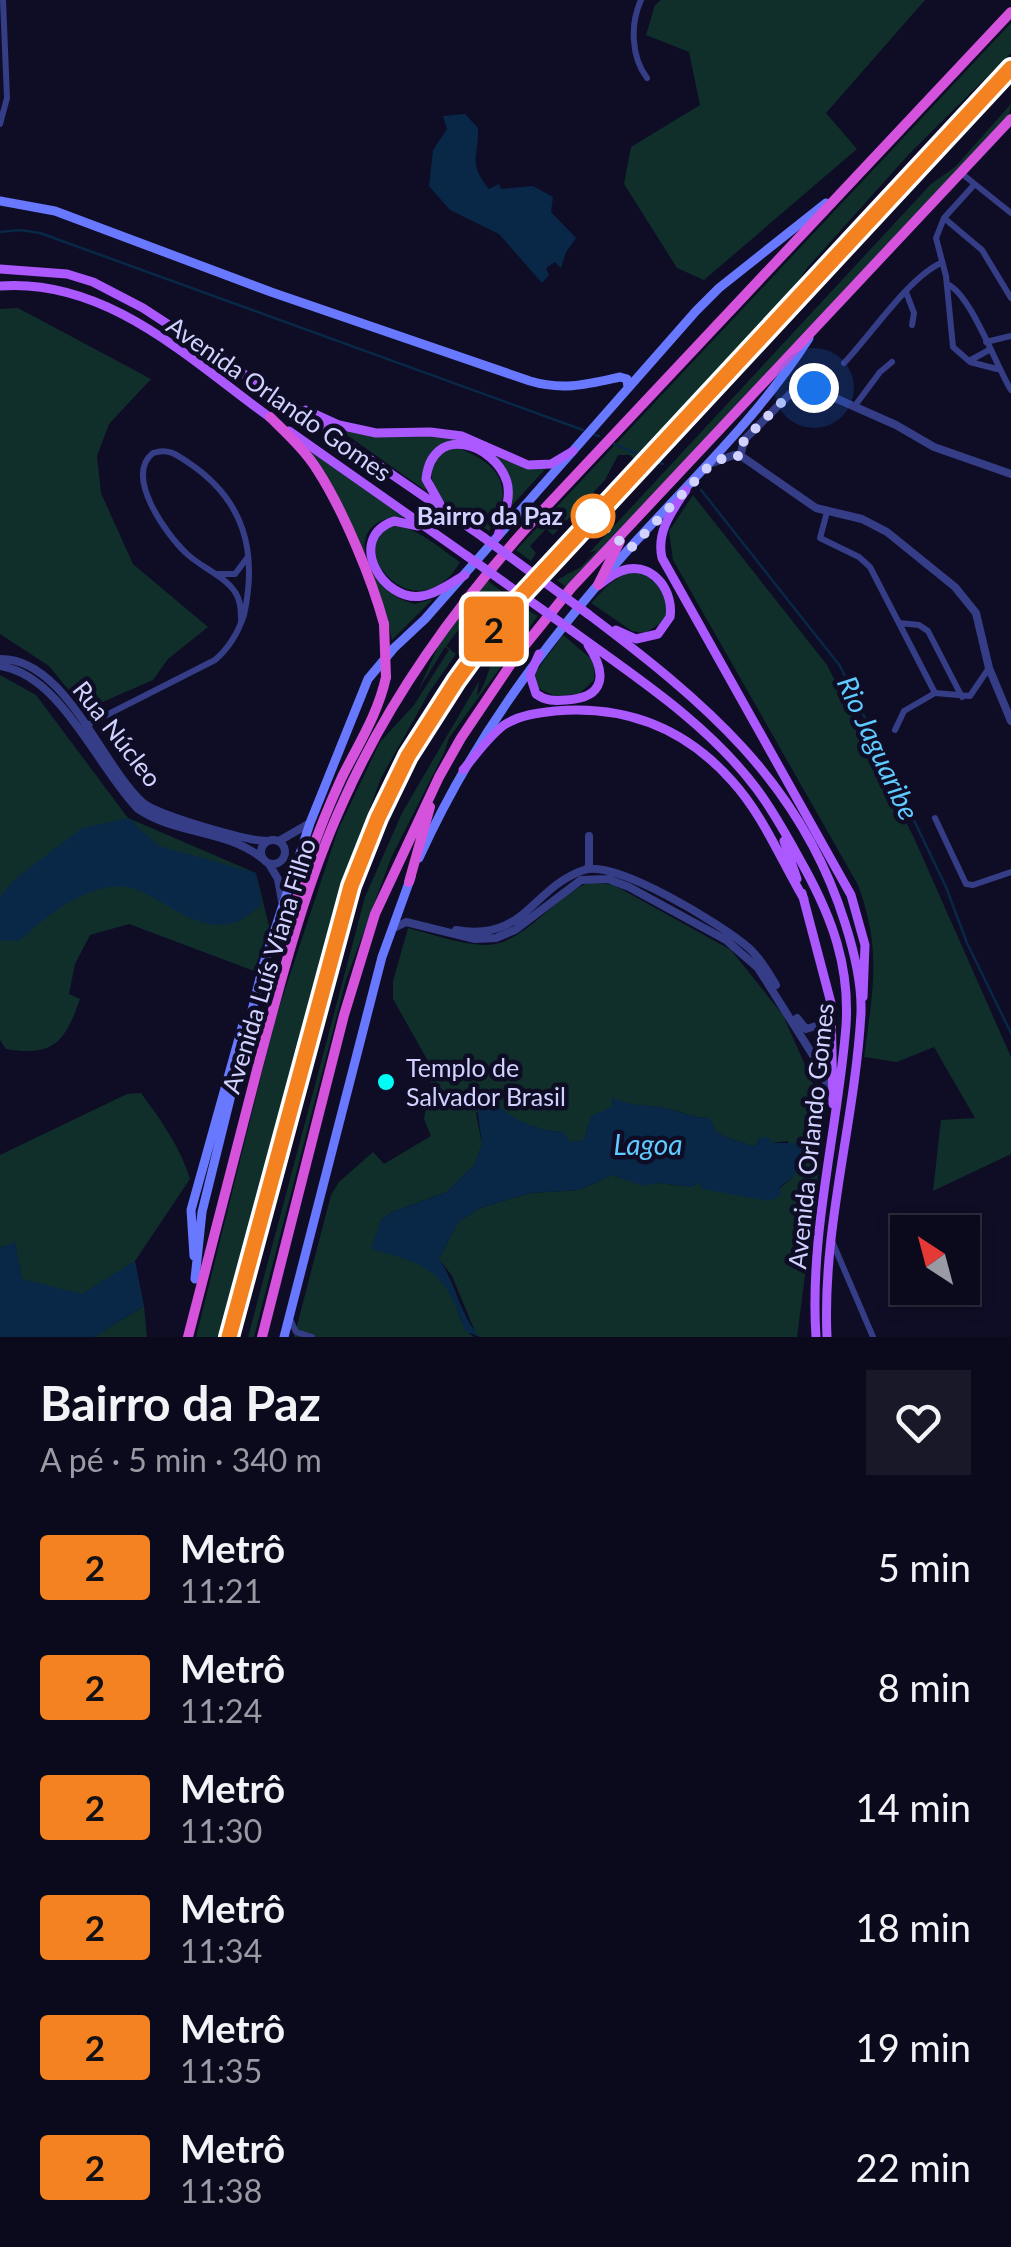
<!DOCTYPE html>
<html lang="pt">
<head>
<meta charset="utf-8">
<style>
	:root { --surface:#0a0a1c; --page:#181829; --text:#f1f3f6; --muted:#999aa3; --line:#2a2b3b }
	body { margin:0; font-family:Lato,sans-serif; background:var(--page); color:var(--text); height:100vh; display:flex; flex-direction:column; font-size:38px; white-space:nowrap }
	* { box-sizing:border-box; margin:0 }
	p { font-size:32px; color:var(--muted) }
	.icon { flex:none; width:55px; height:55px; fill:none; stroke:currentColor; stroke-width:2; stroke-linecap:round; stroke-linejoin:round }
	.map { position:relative; height:1337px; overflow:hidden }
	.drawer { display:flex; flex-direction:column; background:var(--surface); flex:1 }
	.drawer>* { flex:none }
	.badge { padding:0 20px; border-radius:8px; font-size:35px; line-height:65px }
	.needle { width:65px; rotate:324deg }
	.buttons { position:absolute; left:890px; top:1215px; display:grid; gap:20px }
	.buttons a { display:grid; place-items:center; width:90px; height:90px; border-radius:0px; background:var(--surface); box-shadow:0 5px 15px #0003,0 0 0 2px var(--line); font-size:50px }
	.you { position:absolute; width:50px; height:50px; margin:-25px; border:8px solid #fff; border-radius:50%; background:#1a73e8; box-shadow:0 0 0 15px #1a73e833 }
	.map>.badge { position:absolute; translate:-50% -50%; box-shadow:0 0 0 5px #fff }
	.round { display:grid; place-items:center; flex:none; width:105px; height:105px; border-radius:0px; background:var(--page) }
	.summary { display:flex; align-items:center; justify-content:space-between; height:170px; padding:0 40px }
	h1 { font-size:48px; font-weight:700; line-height:75px }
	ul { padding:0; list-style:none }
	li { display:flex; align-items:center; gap:30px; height:120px; padding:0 40px }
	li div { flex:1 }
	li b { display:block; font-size:38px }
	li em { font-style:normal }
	li .badge { min-width:110px; font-weight:700; text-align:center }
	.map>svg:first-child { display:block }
	.green { fill:#102f2a }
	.water { fill:#092848 }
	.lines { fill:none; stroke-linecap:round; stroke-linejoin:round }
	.stream { stroke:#092848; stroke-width:2.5 }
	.minor { stroke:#353d87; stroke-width:6 }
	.tertiary { stroke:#353d87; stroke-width:8 }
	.secondary { stroke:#6878ff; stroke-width:9 }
	.primary { stroke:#ab58ff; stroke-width:9 }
	.trunk { stroke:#d552dc; stroke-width:10 }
	.rail { stroke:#00fcf4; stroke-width:2.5; stroke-dasharray:15 12; stroke-linecap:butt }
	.primary-bridge { stroke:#ab58ff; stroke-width:9 }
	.trunk-bridge { stroke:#d552dc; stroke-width:10 }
	.line-casing { stroke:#fff; stroke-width:22 }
	.line { stroke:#f58220; stroke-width:15 }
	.walk { stroke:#d1d2ff; stroke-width:10; stroke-dasharray:0 18 }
	.stop-dot { fill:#fff; stroke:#f58220; stroke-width:5 }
	.poi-dot { fill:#00fcf4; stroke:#0e0d25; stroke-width:4 }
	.labels { text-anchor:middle; stroke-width:9; stroke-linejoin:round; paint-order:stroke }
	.street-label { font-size:25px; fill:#d1d2ff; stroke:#0e0d25 }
	.stop-label { font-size:25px; font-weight:bold; fill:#d1d2ff; stroke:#0e0d25; text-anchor:end }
	.poi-label { font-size:25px; fill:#d1d2ff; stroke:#0e0d25; text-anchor:start }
	.water-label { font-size:28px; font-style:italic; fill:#5fcaff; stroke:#0e0d25 }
</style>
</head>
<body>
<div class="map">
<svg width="1011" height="1337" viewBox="0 0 1011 1337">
	<rect width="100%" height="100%" fill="#0e0d25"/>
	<path class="green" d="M661,0h264l-99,113 31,36 -153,131 -27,-12 -53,-84 7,-37 69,-42 -11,-53 -43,-17 9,-30z
		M1011,23v30l-101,100 -103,115 -12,19 -160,173 -5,-5h-12l-13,25 -52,55 -7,-6 -16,17 6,7 -5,8 -15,-11 -28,31 17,13 -8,9 -11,-8 -40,51 10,8 -26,37 -49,87 -46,125 -115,434h-24l79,-317 63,-190 42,-88 34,-37 35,-55 -4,-3 -27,44 21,-47 48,-63z
		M1011,104l-2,10 -472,503 -88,121 -5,15 -53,105 -45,122 -92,357h-6l117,-440 37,-84 77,-132 -2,15c9,-11 10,-25 17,-38 10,-16 23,-32 35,-47l9,5 27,-30 -8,-6 24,-13 16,-17 -8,3 342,-369 24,-17z
		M18,308l133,71 -42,45 -12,32 4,37 32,71 75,63 -40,32 -15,21 -62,27 -15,-8 -27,-33 -49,-32v-325z
		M333,425l40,10 86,3 59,27 14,4 15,-2 -41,45 1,-38 -47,-33c-34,1 -38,23 -34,50z
		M305,447l100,70c-69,-1 -39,77 10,87l18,-5 -41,41 -7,-30z
		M458,448c44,16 58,43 31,83 -14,-9 -35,-19 -46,-31 -19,-21 -14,-48 15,-52z
		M693,495l134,170 88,175 96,217v97l-78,37 8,-71 34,-2 -41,-71 -37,15 -33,-5c9,-67 18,-107 -6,-172l-185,-325 -4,-29z
		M390,526c26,-1 50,23 70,36 -26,46 -72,33 -88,-12l3,-11z
		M629,571c26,0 44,24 37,49l-21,13 -13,-2 -41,-28 17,-18z
		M563,635l32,27 -1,18 -15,14 -24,2 -20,-9 -1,-13z
		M0,675l36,20 92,123 128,55 13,53 -15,45 -125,-47 -39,11 -15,29 -6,30 11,5c-15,43 -26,58 -74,50l-6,-9z
		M590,882l24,3 117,65 52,65 43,98 -29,224h-317l-4,-3 -24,-58 -13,-17 19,-37 22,-14 50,-15 49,-3 33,-15 31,10 14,-2 35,4 6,-5 82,6 13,-11 -5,-36 -17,2 -11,-6 -5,10 -32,-11 -7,-5 -7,-13c-16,0 -25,-5 -40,-9 -20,-5 -36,-1 -56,-11l-1,9 -24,19 -4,14 -14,3 -7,-11c-24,-1 -53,-11 -69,-30l-18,11 6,31 -7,20 -28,28 -55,20 -11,8 -9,28c30,9 66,16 80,48 7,15 8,31 22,41h-180l37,-142 8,-13 34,-30 11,12 47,-28 -7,-17 9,-49 -40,-71v-18l15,-53c24,6 51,16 76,17 38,2 70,-49 106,-63z
		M141,1093c20,27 39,54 49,86l-55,82 -53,34 -60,-16 -7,-36 -15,5v-93l127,-61z
		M144,1306l3,31h-53z"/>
	<path class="water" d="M465,114l13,14c1,30 -11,34 11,61l10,-5 2,5 32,-3 20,11 -2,15 25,26 -10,14 -5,16 -6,-6 -9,6 3,7 -7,8 -43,-49 -49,-24 -21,-24 4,-36 14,-21 -4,-13z
		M128,818l31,28 97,27 6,32c-8,5 -17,14 -26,17 -37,13 -70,-22 -101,-33 -40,-13 -89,27 -116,52l-19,-1v-43l15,-18 67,-51z
		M613,1097c19,11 36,7 56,12 14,4 25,9 41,9l6,13 7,5 32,11 5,-10 9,1 3,5h29l7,10 -7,3 1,6 -9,15 -13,10 1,9 -13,5 -65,-12 -5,-7 -6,5 -35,-4 -14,3 -31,-11 -33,15 -49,3 -50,15 -22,14 -19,37c17,24 21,57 41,78l-15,-6c-20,-60 -34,-66 -94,-82l10,-29 11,-8 55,-20 28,-28 7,-20 -5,-38 13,-7c20,19 45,32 73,33l7,10 14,-2 7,-24 21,-9z
		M15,1242l7,37 60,15 53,-33 9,45 -50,31h-94v-89z"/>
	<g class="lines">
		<path class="stream" d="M0,232l20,-2 20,3 543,197
			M595,435l4,1
			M614,444l49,20
			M701,490l139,176 106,221 21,56 44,90"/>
		<path class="minor" d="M641,0c-11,24 -10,57 6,78
			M0,124l7,-26 -4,-98
			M961,173l50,40
			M973,186l-29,32 -8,20 10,38 7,71 16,14 20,-11
			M944,218l38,32 29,48
			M947,284c24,10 49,82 64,106
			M906,292l8,21 -2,12
			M986,342l25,-6
			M970,362l27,7
			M844,363c27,-28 64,-85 97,-100
			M854,407l26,-35 12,-10
			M827,512l-7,26 39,19 11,10 65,126
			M218,574h17l12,-16
			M899,623l20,2 9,6 34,66
			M935,693l35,3 19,-28
			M83,727l132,-67c14,-12 23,-27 29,-45 14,-64 0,-115 -55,-152 -13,-9 -21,-15 -36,-10 -29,23 13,81 33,100 14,14 39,23 49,39 6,9 6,20 6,30
			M895,730l9,-19 31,-18
			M935,818l31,66 7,1 38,-13
			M832,1241l41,96
			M291,1321l5,11 16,5"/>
		<path class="tertiary" d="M740,457l4,-17 48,-48 16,-6 88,39 38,22 77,27
			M712,463l22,-8 10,3 72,50 46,11 25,13 68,55 21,26 13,55 22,53
			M0,659c65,-1 100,104 142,143 14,13 105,39 125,39
			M0,666c61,9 97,101 138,143 38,26 89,20 125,50
			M261 852a12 12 0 1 1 24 0a12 12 0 1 1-24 0Z
			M279,841l31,-18
			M269,864l9,15 4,22
			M586,869l3,-1v-32
			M394,928l12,-6 69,17 21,-1 19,-8 66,-50 27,-1 21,8 97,53 32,28 58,92 16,36
			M456,930c70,12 75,-42 128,-60 31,-11 139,55 165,78 12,11 19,24 27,37
			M797,1018l9,11 17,-5 6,-13"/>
		<path class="secondary" d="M0,201l55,10 216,81 259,89c33,10 58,3 90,-4l7,2 1,9
			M419,858c53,-117 123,-211 208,-307 63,-70 131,-133 182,-213
			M194,1256l-3,-46 52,-186
			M195,1279l7,-67 61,-246 47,-143 58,-144 26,-31 31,-29 271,-308 23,-23 107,-85
			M284,1337l98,-380 29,-80"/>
		<path class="primary" d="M0,269l67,5 26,8 50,26 139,91 201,138
			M0,286c108,-8 190,74 272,133
			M306,410l33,15 37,8 54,-1 32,4 66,29 23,-1 22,-13
			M289,431l178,125
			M686,490c-14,21 -30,42 -24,68l189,337 14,50 -2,52
			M440,504l-14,-25c6,-56 69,-36 81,3 5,17 -5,38 -9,54
			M418,526l-24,-5c-49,17 -11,82 28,75 15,-2 30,-14 43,-21
			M599,585c9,-7 18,-14 29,-16 27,-5 46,24 42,48l-12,17 -22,5 -20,-9
			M588,614c114,86 213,167 257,309 9,28 17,60 16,90 -6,109 -39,214 -34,324
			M571,630c66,48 136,93 185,158 19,25 33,52 48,79 28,51 46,99 42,159 -8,103 -37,207 -30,311
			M539,654l-9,21 6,19c10,7 18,7 30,6 40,-2 41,-27 22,-55
			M463,770c13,-15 25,-33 41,-45 16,-10 33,-12 51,-14 71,-6 130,17 177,70 31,34 49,79 72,118
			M784,841l13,38
			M802,893l29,110 2,101"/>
		<path class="trunk" d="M270,417c17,17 35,33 48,54 25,39 54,108 66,153
			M598,585l22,-44
			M409,882l21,-75
			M289,932c11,-54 30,-105 53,-155 17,-34 36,-63 44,-100
			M188,1337c23,-90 47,-181 70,-271 24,-90 47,-181 86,-266 46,-103 111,-192 185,-275l482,-513
			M262,1337l82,-322 31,-101 64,-137 22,-39 56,-83 55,-68 439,-468"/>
		<path class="rail" d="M634,465l377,-403
			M226,1337l113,-423c42,-134 114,-249 206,-354"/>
		<path class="primary-bridge" d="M483,537l105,77
			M467,556l104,74"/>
		<path class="trunk-bridge" d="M384,624l2,53"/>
	</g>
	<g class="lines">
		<g class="line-casing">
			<path id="line" d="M229,1337l122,-451 27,-68 30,-62 48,-75 50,-69 505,-544"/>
		</g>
		<use href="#line" class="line"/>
		<path class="walk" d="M593,516l36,34 83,-87 22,-9 6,3 4,-17 48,-48 8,-5 14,1"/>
	</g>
	<circle class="stop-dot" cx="593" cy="516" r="20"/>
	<circle class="poi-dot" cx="386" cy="1082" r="10"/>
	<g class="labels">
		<g class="street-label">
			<text transform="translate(279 399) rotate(35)" y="9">Avenida Orlando Gomes</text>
			<text transform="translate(117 734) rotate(52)" y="9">Rua Núcleo</text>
			<text transform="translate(269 966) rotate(-73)" y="9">Avenida Luís Viana Filho</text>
			<text transform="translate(811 1136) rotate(-84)" y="9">Avenida Orlando Gomes</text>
		</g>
		<g class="stop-label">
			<text x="563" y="525">Bairro da Paz</text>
		</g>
		<g class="poi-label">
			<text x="406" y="1077">Templo de<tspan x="406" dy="29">Salvador Brasil</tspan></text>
		</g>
		<g class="water-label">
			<text transform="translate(878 748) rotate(65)" y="10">Rio Jaguaribe</text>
			<text x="648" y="1155">Lagoa</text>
		</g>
	</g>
</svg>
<div class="buttons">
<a><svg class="needle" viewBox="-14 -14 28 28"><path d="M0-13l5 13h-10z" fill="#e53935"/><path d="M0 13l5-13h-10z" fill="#999aa3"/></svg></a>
</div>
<div class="you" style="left:814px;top:388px"></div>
<b class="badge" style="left:494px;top:629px;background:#f58220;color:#111">2</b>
</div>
<section class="drawer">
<div class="summary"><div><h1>Bairro da Paz</h1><p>A pé · 5 min · 340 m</p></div><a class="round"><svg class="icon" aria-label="heart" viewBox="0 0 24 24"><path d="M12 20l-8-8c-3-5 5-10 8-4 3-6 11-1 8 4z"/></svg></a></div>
<ul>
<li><span class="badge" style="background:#f58220;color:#111">2</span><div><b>Metrô</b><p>11:21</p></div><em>5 min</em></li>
<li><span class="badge" style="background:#f58220;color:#111">2</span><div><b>Metrô</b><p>11:24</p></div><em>8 min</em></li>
<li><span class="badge" style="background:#f58220;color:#111">2</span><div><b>Metrô</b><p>11:30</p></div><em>14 min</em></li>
<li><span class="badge" style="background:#f58220;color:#111">2</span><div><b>Metrô</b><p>11:34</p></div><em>18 min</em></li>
<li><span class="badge" style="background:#f58220;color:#111">2</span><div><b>Metrô</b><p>11:35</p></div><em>19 min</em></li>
<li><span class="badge" style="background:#f58220;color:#111">2</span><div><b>Metrô</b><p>11:38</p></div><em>22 min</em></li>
</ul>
</section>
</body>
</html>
